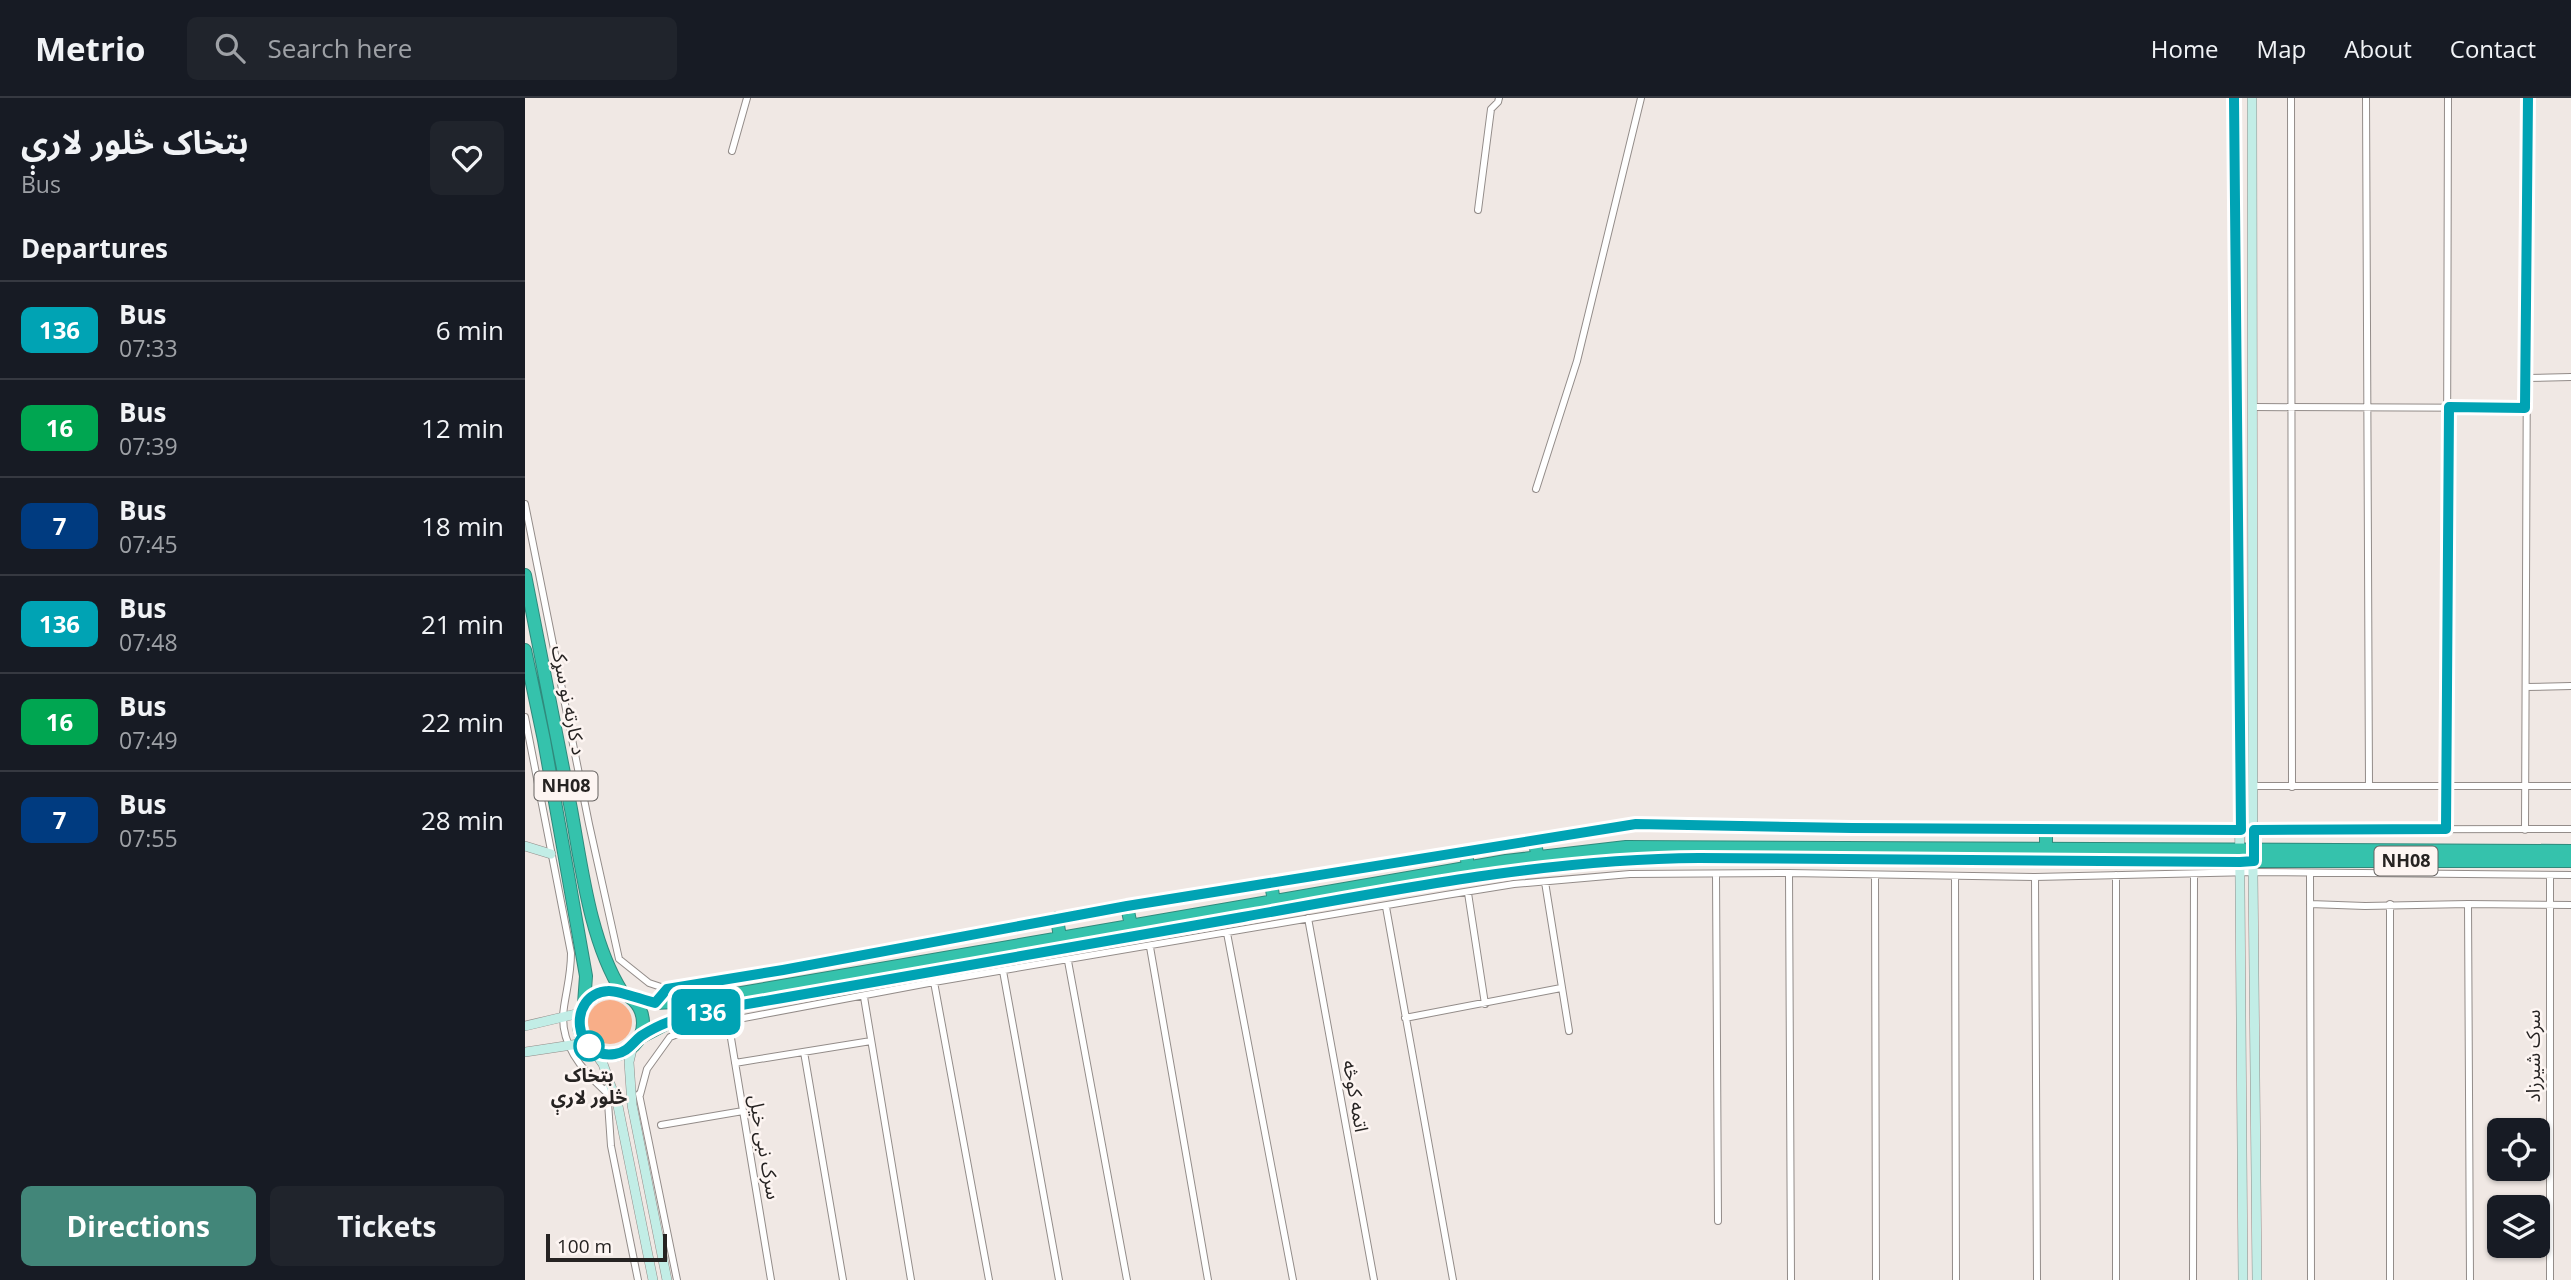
<!DOCTYPE html>
<html lang="en">
<head>
<meta charset="utf-8">
<style>
	:root { --surface:#171b24; --page:#20242c; --text:#f1f3f6; --muted:#9ea1a6; --line:#363941; --accent:#428679 }
	body { margin:0; font-family:"Open Sans","Noto Sans Arabic",sans-serif; background:var(--page); color:var(--text); height:100vh; display:flex; flex-direction:column; font-size:26px; white-space:nowrap }
	* { box-sizing:border-box; margin:0 }
	p { font-size:23px; color:var(--muted) }
	.icon { flex:none; width:38px; height:38px; fill:none; stroke:currentColor; stroke-width:2; stroke-linecap:round; stroke-linejoin:round }
	.map { position:relative; flex:1; overflow:hidden }
	.drawer { display:flex; flex-direction:column; background:var(--surface); width:525px }
	.drawer>* { flex:none }
	.badge { padding:0 14px; border-radius:10px; font-size:24px; line-height:46px }
	.tools { position:absolute; left:1962px; top:1020px; display:grid; gap:14px }
	.tools a { display:grid; place-items:center; width:63px; height:63px; border-radius:10px; background:var(--surface); box-shadow:0 2px 5px #0004; font-size:35px }
	.scale { position:absolute; left:21px; bottom:18px; width:121px; box-sizing:border-box; padding-left:7px; border:4px solid #262322; border-top:0; font-size:19px; line-height:24px; white-space:nowrap; color:#262322; -webkit-text-stroke:5px #fdf5f2; paint-order:stroke }
	.map>.badge { position:absolute; translate:-50% -50%; box-shadow:0 0 0 4px #fff }
	h2 { padding:0 21px; font-size:26px; line-height:63px }
	.round { display:grid; place-items:center; flex:none; width:74px; height:74px; border-radius:10px; background:var(--page) }
	.headline { display:flex; align-items:center; justify-content:space-between; height:119px; padding:0 21px }
	h1 { font-size:33px; font-weight:700; line-height:52px }
	.primary-button { display:flex; gap:14px; margin-top:auto; padding:14px 21px }
	.primary-button a { flex:1; height:80px; border-radius:10px; background:var(--accent); color:#fff; font-size:28px; font-weight:700; line-height:80px; text-align:center }
	.primary-button a+a { background:var(--page); color:var(--text) }
	ul { padding:0; list-style:none }
	li { display:flex; align-items:center; gap:21px; height:98px; padding:0 21px; border-top:2px solid var(--line) }
	li div { flex:1 }
	li b { display:block; font-size:26px }
	li em { font-style:normal }
	li .badge { min-width:77px; font-weight:700; text-align:center }
	header { display:flex; align-items:center; gap:42px; box-sizing:border-box; height:98px; padding:0 35px; background:var(--surface); border-bottom:2px solid var(--line) }
	header strong { font-size:33px }
	nav { display:flex; gap:38px; margin-inline-start:auto; font-size:24px }
	.search { width:490px; height:63px; background:var(--page); display:flex; align-items:center; gap:18px; box-sizing:border-box; padding:0 24px; border-radius:10px; color:var(--muted); font-size:26px }
	main { display:flex; flex:1; min-height:0 }
	.map>svg:first-child { display:block }
	.green { fill:#f8ae88 }
	.lines { fill:none; stroke-linecap:round; stroke-linejoin:round }
	.street-casing { stroke:#938c89; stroke-width:8 }
	.secondary-casing { stroke:#938c89; stroke-width:10 }
	.highway-casing { stroke:#308a7c; stroke-width:14 }
	.street { stroke:#fff; stroke-width:6 }
	.secondary { stroke:#c2ede6; stroke-width:9 }
	.highway { stroke:#35c2ac; stroke-width:12 }
	.line-casing { stroke:#fff; stroke-width:16 }
	.line { stroke:#00a3b4; stroke-width:10 }
	.stop-dot { fill:#fff; stroke:#00a3b4; stroke-width:3.5 }
	.labels { text-anchor:middle; stroke-width:5; stroke-linejoin:round; paint-order:stroke }
	.shield { fill:#fdf5f2; stroke:#666260; stroke-width:2 }
	.shield-label { font-size:18px; font-weight:bold; fill:#262322 }
	.street-label { font-size:19px; fill:#262322; stroke:#fdf5f2 }
	.stop-label { font-size:19px; font-weight:bold; fill:#262322; stroke:#fdf5f2 }
</style>
</head>
<body>
<header>
<strong>Metrio</strong>
<div class="search"><svg class="icon" aria-label="search" viewBox="0 0 24 24"><circle cx="10" cy="10" r="6"/><path d="M15 15l6 6"/></svg>Search here</div>
<nav><a>Home</a><a>Map</a><a>About</a><a>Contact</a></nav>
</header>
<main>
<section class="drawer">
<div class="headline"><div><h1>بتخاک څلور لارې</h1><p>Bus</p></div><a class="round"><svg class="icon" aria-label="heart" viewBox="0 0 24 24"><path d="M12 20l-8-8c-3-5 5-10 8-4 3-6 11-1 8 4z"/></svg></a></div>
<h2>Departures</h2>
<ul>
<li><span class="badge" style="background:#00a3b4;color:#fff">136</span><div><b>Bus</b><p>07:33</p></div><em>6 min</em></li>
<li><span class="badge" style="background:#00a651;color:#fff">16</span><div><b>Bus</b><p>07:39</p></div><em>12 min</em></li>
<li><span class="badge" style="background:#003b80;color:#fff">7</span><div><b>Bus</b><p>07:45</p></div><em>18 min</em></li>
<li><span class="badge" style="background:#00a3b4;color:#fff">136</span><div><b>Bus</b><p>07:48</p></div><em>21 min</em></li>
<li><span class="badge" style="background:#00a651;color:#fff">16</span><div><b>Bus</b><p>07:49</p></div><em>22 min</em></li>
<li><span class="badge" style="background:#003b80;color:#fff">7</span><div><b>Bus</b><p>07:55</p></div><em>28 min</em></li>
</ul>
<div class="primary-button"><a>Directions</a><a>Tickets</a></div>
</section>
<div class="map">
<svg width="2046" height="1182" viewBox="0 0 2046 1182">
	<rect width="100%" height="100%" fill="#f0e8e4"/>
	<path class="green" d="M63 924a22 22 0 1 1 44 0a22 22 0 1 1-44 0Z"/>
	<g class="lines">
		<g class="street-casing">
			<path id="street" d="M1766,0l1,689
				M1841,0l3,688
				M207,53l15,-53
				M953,112l13,-101 7,-7 1,-4
				M2000,280l46,-1
				M1729,309l271,1
				M1011,391l41,-128 64,-263
				M0,406l64,320 30,135 30,24 18,6 116,-19 344,-64 509,-82 381,6 554,-1
				M2001,589l45,-1
				M0,619l46,236c0,21 -4,34 -7,54 -6,36 18,63 42,85
				M1729,688h317
				M1921,731l2,-731
				M2000,732l3,-732
				M1264,775l2,407
				M1191,776l2,347
				M1785,776l1,406
				M1350,777l1,405
				M1591,777v405
				M2025,777v405
				M1430,778l1,404
				M1510,779l2,403
				M1020,784l24,149
				M943,795l17,111
				M1785,806l55,2 103,-2 103,1
				M1865,806v376
				M1943,806l2,376
				M861,809l67,373
				M783,820l66,362
				M702,835l66,347
				M625,849l58,333
				M543,863l59,319
				M478,873l56,309
				M409,884l55,298
				M339,899l47,283
				M880,920l156,-30
				M203,922l43,260
				M279,954l39,228
				M210,965l136,-22
				M82,990l4,58 27,134
				M114,996l38,186
				M115,997l7,-26 23,-32 26,-10 238,-45 512,-87 68,-11 116,-10 159,-1 246,4 218,-5 318,3
				M136,1027l82,-14
				M1668,1182l1,-406"/>
		</g>
		<g class="secondary-casing">
			<path id="secondary" d="M1709,0l9,1182
				M1727,0l1,774 4,408
				M0,748l26,8
				M0,928l55,-13
				M108,947l-4,17 3,43 35,175
				M68,952l10,14 15,42 35,174
				M0,954l60,-9"/>
		</g>
		<g class="highway-casing">
			<path id="highway" d="M0,477c16,78 31,156 46,234 11,60 19,132 51,183
				M0,552l19,90 42,236 -2,28
				M1009,742l4,17
				M1521,752v-20
				M941,753l2,17
				M746,785l3,19
				M602,808l4,20
				M532,820l3,20
				M54 925a32 32 0 1 1 64 0a32 32 0 1 1-64 0Z
				M106,900l23,5 41,-2 811,-140 120,-14 945,4
				M114,940l40,-21 22,-5c181,-31 362,-63 542,-95 151,-27 302,-58 456,-59l311,3h561"/>
		</g>
		<use href="#street" class="street"/>
		<use href="#secondary" class="secondary"/>
		<use href="#highway" class="highway"/>
	</g>
	<g class="lines">
		<g class="line-casing">
			<path id="line" d="M1709,0l7,732 -389,-2 -216,-4 -509,82 -344,64 -116,19 -12,14c-13,-3 -37,-13 -47,-12 -42,3 -35,70 7,63 13,-2 17,-11 26,-18 18,-12 39,-19 60,-24 181,-31 362,-63 542,-95 151,-27 302,-58 456,-59l541,4 14,-1v-31l192,-1 3,-422 76,1 3,-310"/>
		</g>
		<use href="#line" class="line"/>
	</g>
	<circle class="stop-dot" cx="64" cy="948" r="14"/>
	<g class="labels">
		<g class="shield">
			<rect x="9.5" y="673.5" width="63" height="29" rx="5"/>
			<rect x="1849.5" y="748.5" width="63" height="29" rx="5"/>
		</g>
		<g class="shield-label">
			<text x="41" y="694">NH08</text>
			<text x="1881" y="769">NH08</text>
		</g>
		<g class="street-label">
			<text transform="translate(44 602) rotate(79)" y="7">د کارته نو سړک</text>
			<text transform="translate(2008 958) rotate(-90)" y="7">سرک شیرزاد</text>
			<text transform="translate(831 998) rotate(80)" y="7">اتمه کوڅه</text>
			<text transform="translate(240 1049) rotate(80)" y="7">سرک نبی خیل</text>
		</g>
		<g class="stop-label">
			<text x="64" y="984">بتخاک<tspan x="64" dy="22">څلور لارې</tspan></text>
		</g>
	</g>
</svg>
<div class="tools">
<a><svg class="icon" aria-label="locate" viewBox="0 0 24 24"><circle cx="12" cy="12" r="6"/><path d="M12 2v4M12 18v4M2 12h4M18 12h4"/></svg></a>
<a><svg class="icon" aria-label="layers" viewBox="0 0 24 24"><path d="M12 4l9 5-9 5-9-5zM3 14l9 5 9-5"/></svg></a>
</div>
<div class="scale">100 m</div>
<b class="badge" style="left:181px;top:914px;background:#00a3b4;color:#fff">136</b>
</div>
</main>
</body>
</html>
